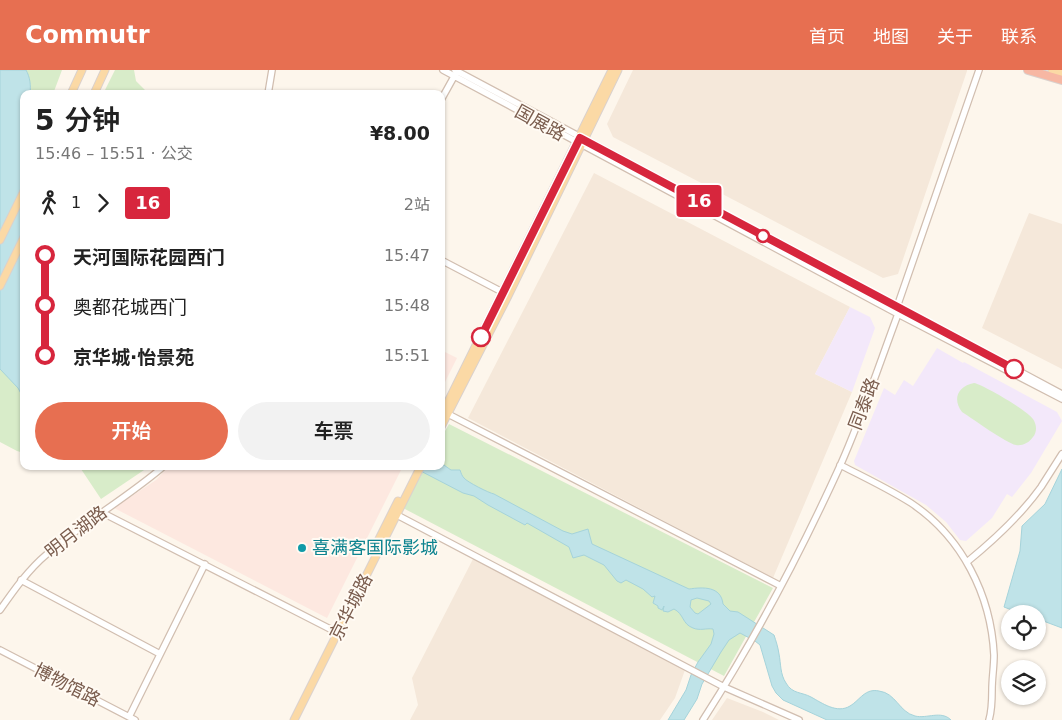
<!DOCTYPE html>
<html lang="zh">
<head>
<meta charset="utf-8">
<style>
	:root { --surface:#fff; --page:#f2f2f2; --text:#222; --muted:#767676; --accent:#e76f51 }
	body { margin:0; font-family:"DejaVu Sans","Noto Sans SC",sans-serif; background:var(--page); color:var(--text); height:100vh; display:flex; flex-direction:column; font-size:19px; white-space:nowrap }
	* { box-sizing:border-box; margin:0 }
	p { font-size:16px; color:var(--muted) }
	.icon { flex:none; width:28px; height:28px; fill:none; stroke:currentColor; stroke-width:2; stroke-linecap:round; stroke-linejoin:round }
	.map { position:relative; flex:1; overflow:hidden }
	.sheet { position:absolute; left:20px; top:20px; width:425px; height:380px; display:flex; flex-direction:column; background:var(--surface); border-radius:10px; box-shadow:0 1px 4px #0004 }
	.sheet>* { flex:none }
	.badge { padding:0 10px; border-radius:4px; font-size:18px; line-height:32px }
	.tools { position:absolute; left:1001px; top:535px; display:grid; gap:10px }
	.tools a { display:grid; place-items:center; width:45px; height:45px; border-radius:50%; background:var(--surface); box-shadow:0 1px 4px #0004; font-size:25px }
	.map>.badge { position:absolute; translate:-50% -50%; box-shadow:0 0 0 2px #fff }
	.legs { display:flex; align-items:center; gap:8px; height:55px; padding:0 15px; font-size:16px }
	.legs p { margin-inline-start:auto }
	.overview { display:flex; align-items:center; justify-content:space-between; height:85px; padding:0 15px }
	h1 { font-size:28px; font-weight:600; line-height:38px }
	.cta { display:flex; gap:10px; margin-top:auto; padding:10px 15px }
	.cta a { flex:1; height:58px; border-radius:30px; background:var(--accent); color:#fff; font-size:20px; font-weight:600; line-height:58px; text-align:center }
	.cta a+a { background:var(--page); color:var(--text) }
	ul { padding:0 15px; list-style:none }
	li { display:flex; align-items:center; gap:18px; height:50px; font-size:19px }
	li i { display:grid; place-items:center; width:8px; height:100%; margin:0 6px; background:currentColor }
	li i::after { content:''; width:12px; height:12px; margin:-6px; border:4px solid; border-radius:50%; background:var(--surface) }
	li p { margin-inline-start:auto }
	li:first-child i { background:linear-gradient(#0000 50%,currentColor 0) }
	li:last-child i { background:linear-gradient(currentColor 50%,#0000 0) }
	header { display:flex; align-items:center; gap:30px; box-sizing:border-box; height:70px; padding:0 25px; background:var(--accent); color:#fff }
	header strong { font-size:24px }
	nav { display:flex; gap:28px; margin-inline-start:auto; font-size:18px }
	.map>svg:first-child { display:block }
	.residential { fill:#f5e8da }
	.commercial { fill:#fde8e0 }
	.education { fill:#f3e8fa }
	.green { fill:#d8ecc9 }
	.water { fill:#bfe3e8; stroke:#a5d3da; fill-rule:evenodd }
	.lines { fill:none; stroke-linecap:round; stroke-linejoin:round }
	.minor-casing { stroke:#d1beb0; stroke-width:8 }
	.major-casing { stroke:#dad1cd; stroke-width:9 }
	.highway-casing { stroke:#dad1cd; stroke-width:10 }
	.minor { stroke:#fff; stroke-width:5.5 }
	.major { stroke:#fbd9a5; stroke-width:7 }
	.highway { stroke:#f7b7a3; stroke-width:8 }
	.line-1-casing { stroke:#fff; stroke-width:11 }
	.line-1 { stroke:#d7263d; stroke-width:8 }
	.stop-1-dot { fill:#fff; stroke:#d7263d; stroke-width:2.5 }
	.culture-dot { fill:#0f9aa8; stroke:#fffaf3; stroke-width:2 }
	.labels { text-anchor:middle; stroke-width:4; stroke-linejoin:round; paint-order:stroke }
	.street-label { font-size:18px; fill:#7a5c4d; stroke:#fffaf3 }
	.culture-label { font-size:18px; fill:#0d838f; stroke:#fffaf3; text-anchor:start }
</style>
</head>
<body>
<header>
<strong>Commutr</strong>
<nav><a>首页</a><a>地图</a><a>关于</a><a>联系</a></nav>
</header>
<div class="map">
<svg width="1062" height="650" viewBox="0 0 1062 650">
	<rect width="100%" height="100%" fill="#fdf6ec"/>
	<path class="residential" d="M633,0h334v1l-69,203 -15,4 -270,-141 -6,-13z
		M594,103l256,134 -35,67 37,18 -79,186 -305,-160z
		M1029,143l33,11v145l-80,-41z
		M474,487l211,113 -10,28 -15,22h-250l8,-15 -6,-27z
		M727,628l36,14 16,8h-67z"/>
	<path class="commercial" d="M441,280l16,8 -16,32z
		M169,396h234l-76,152 -213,-110 42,-28z"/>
	<path class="education" d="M850,237l20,10 5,11 -23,64 -37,-18z
		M937,278l26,15 1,-1 93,50 5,9 -31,52 -19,24 -5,-3 -15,24 -26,23 -6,-1 -14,-18 -20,-17 -71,-40 -1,-4 30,-73 11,7 9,-15 9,6z"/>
	<path class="green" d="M0,0h62l-9,24h-29v359l-7,-2 -17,-9z
		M115,0h19l2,11 13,13h-46z
		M974,313c10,2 54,28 59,36 4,6 4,13 0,18 -4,6 -11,9 -17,8 -10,-2 -43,-26 -54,-33 -10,-13 -4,-26 12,-29z
		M449,354l324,164 -49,88 -321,-168 23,-42h15v-28z
		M79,396h71l-49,33z"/>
	<path class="water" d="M0,0h26c4,7 5,15 4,24h-6v305l-6,-11 -18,-19z
		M441,393l10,7h9c1,3 2,6 4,8 3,4 25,15 30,16l69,37 9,3 16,-5 4,15 97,45c14,-2 32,-3 34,15l7,7 8,1 36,23c2,6 4,12 5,19 2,10 1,20 7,29 6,11 16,9 25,14 11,6 26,17 39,9 10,-6 15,-18 29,-15 17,2 20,21 36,25 12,3 26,-6 36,4h-124l-44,-20 -7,-7 -4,-7 -12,-41 -5,-4 -15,-8 -11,7 -8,12 -19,32 -5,15 -13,21h-16l18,-30 5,-15 7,-13 13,-18 3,-10 -1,-5c-7,-1 -13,2 -20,-1 -11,-4 -9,-14 -19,-19l-6,3 -5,-1 1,-5 -2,4 -4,-2v-2l-5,-3 2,-7 -3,1 -9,-8 -17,-9 -5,3 -4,-2 -13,-16 -20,-10 -11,3 -4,-11 -42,-24 -2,2 -37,-20 -14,-9 -11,-3 -52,-27h30zM697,528l12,3 2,3 -13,10 -3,-1 -5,-6 1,-7z
		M1062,399v159l-24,-9v-5h-16l-18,-7 16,-56 2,-25 23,-22z"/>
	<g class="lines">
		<g class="minor-casing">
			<path id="minor" d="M443,0l455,244 164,85
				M455,0l607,324
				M268,24l4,-24
				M441,30l15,-27
				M441,190l65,34
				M448,344l333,172
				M840,395c24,12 49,24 71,38 51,34 80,92 83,152 0,12 -2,23 -2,35 0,11 0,20 -3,30
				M101,442l237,121
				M397,445l327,172 75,33
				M967,492c27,-22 54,-47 74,-75 7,-11 14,-22 21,-33
				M21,510l139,74
				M0,540c14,-20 28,-40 47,-56 37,-32 80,-56 117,-88
				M0,580l135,70
				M129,647l76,-153
				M703,650c52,-81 97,-166 137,-254 22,-49 39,-101 58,-152l-1,-7 82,-237"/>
		</g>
		<g class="major-casing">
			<path id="major" d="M1052,0l10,3
				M71,24l11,-24
				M94,24l11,-24
				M0,170l24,-49
				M0,216l24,-49
				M441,346l171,-346
				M441,357l67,-131 110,-226
				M378,471l20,-40
				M294,650l127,-254"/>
		</g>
		<g class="highway-casing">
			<path id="highway" d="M1028,0l34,10"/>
		</g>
		<use href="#minor" class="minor"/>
		<use href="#major" class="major"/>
		<use href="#highway" class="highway"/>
	</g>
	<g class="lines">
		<g class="line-1-casing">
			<path id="line-1" d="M481,267l99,-199 434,231"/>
		</g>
		<use href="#line-1" class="line-1"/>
	</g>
	<g class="stop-1-dot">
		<circle cx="763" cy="166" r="6"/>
		<circle cx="481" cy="267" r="9"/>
		<circle cx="1014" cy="299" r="9"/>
	</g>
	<circle class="culture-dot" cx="302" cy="478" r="5"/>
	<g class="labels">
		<g class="street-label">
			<text transform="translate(540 53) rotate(29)" y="6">国展路</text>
			<text transform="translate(864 334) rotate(-69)" y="6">同泰路</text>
			<text transform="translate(76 462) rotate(-38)" y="6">明月湖路</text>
			<text transform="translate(351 537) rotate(-63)" y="6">京华城路</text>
			<text transform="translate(67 615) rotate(27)" y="6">博物馆路</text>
		</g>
		<g class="culture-label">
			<text x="312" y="484">喜满客国际影城</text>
		</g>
	</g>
</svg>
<div class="tools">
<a><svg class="icon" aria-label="locate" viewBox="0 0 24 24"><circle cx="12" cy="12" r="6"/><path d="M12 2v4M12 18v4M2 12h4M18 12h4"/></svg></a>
<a><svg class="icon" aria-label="layers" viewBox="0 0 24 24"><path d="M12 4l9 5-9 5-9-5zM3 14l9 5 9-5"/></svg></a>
</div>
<b class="badge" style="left:699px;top:131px;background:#d7263d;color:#fff">16</b>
<section class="sheet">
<div class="overview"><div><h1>5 分钟</h1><p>15:46 – 15:51 · 公交</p></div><b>¥8.00</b></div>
<div class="legs"><svg class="icon" aria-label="walk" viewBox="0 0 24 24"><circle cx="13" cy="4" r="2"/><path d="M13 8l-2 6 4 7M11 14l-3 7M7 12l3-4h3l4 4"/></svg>1<svg class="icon" aria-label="forward" viewBox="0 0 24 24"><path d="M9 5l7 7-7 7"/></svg><b class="badge" style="background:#d7263d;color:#fff">16</b><p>2站</p></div>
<ul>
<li><i style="color:#d7263d"></i><b>天河国际花园西门</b><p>15:47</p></li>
<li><i style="color:#d7263d"></i><span>奥都花城西门</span><p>15:48</p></li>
<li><i style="color:#d7263d"></i><b>京华城·怡景苑</b><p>15:51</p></li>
</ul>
<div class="cta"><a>开始</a><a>车票</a></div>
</section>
</div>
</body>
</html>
